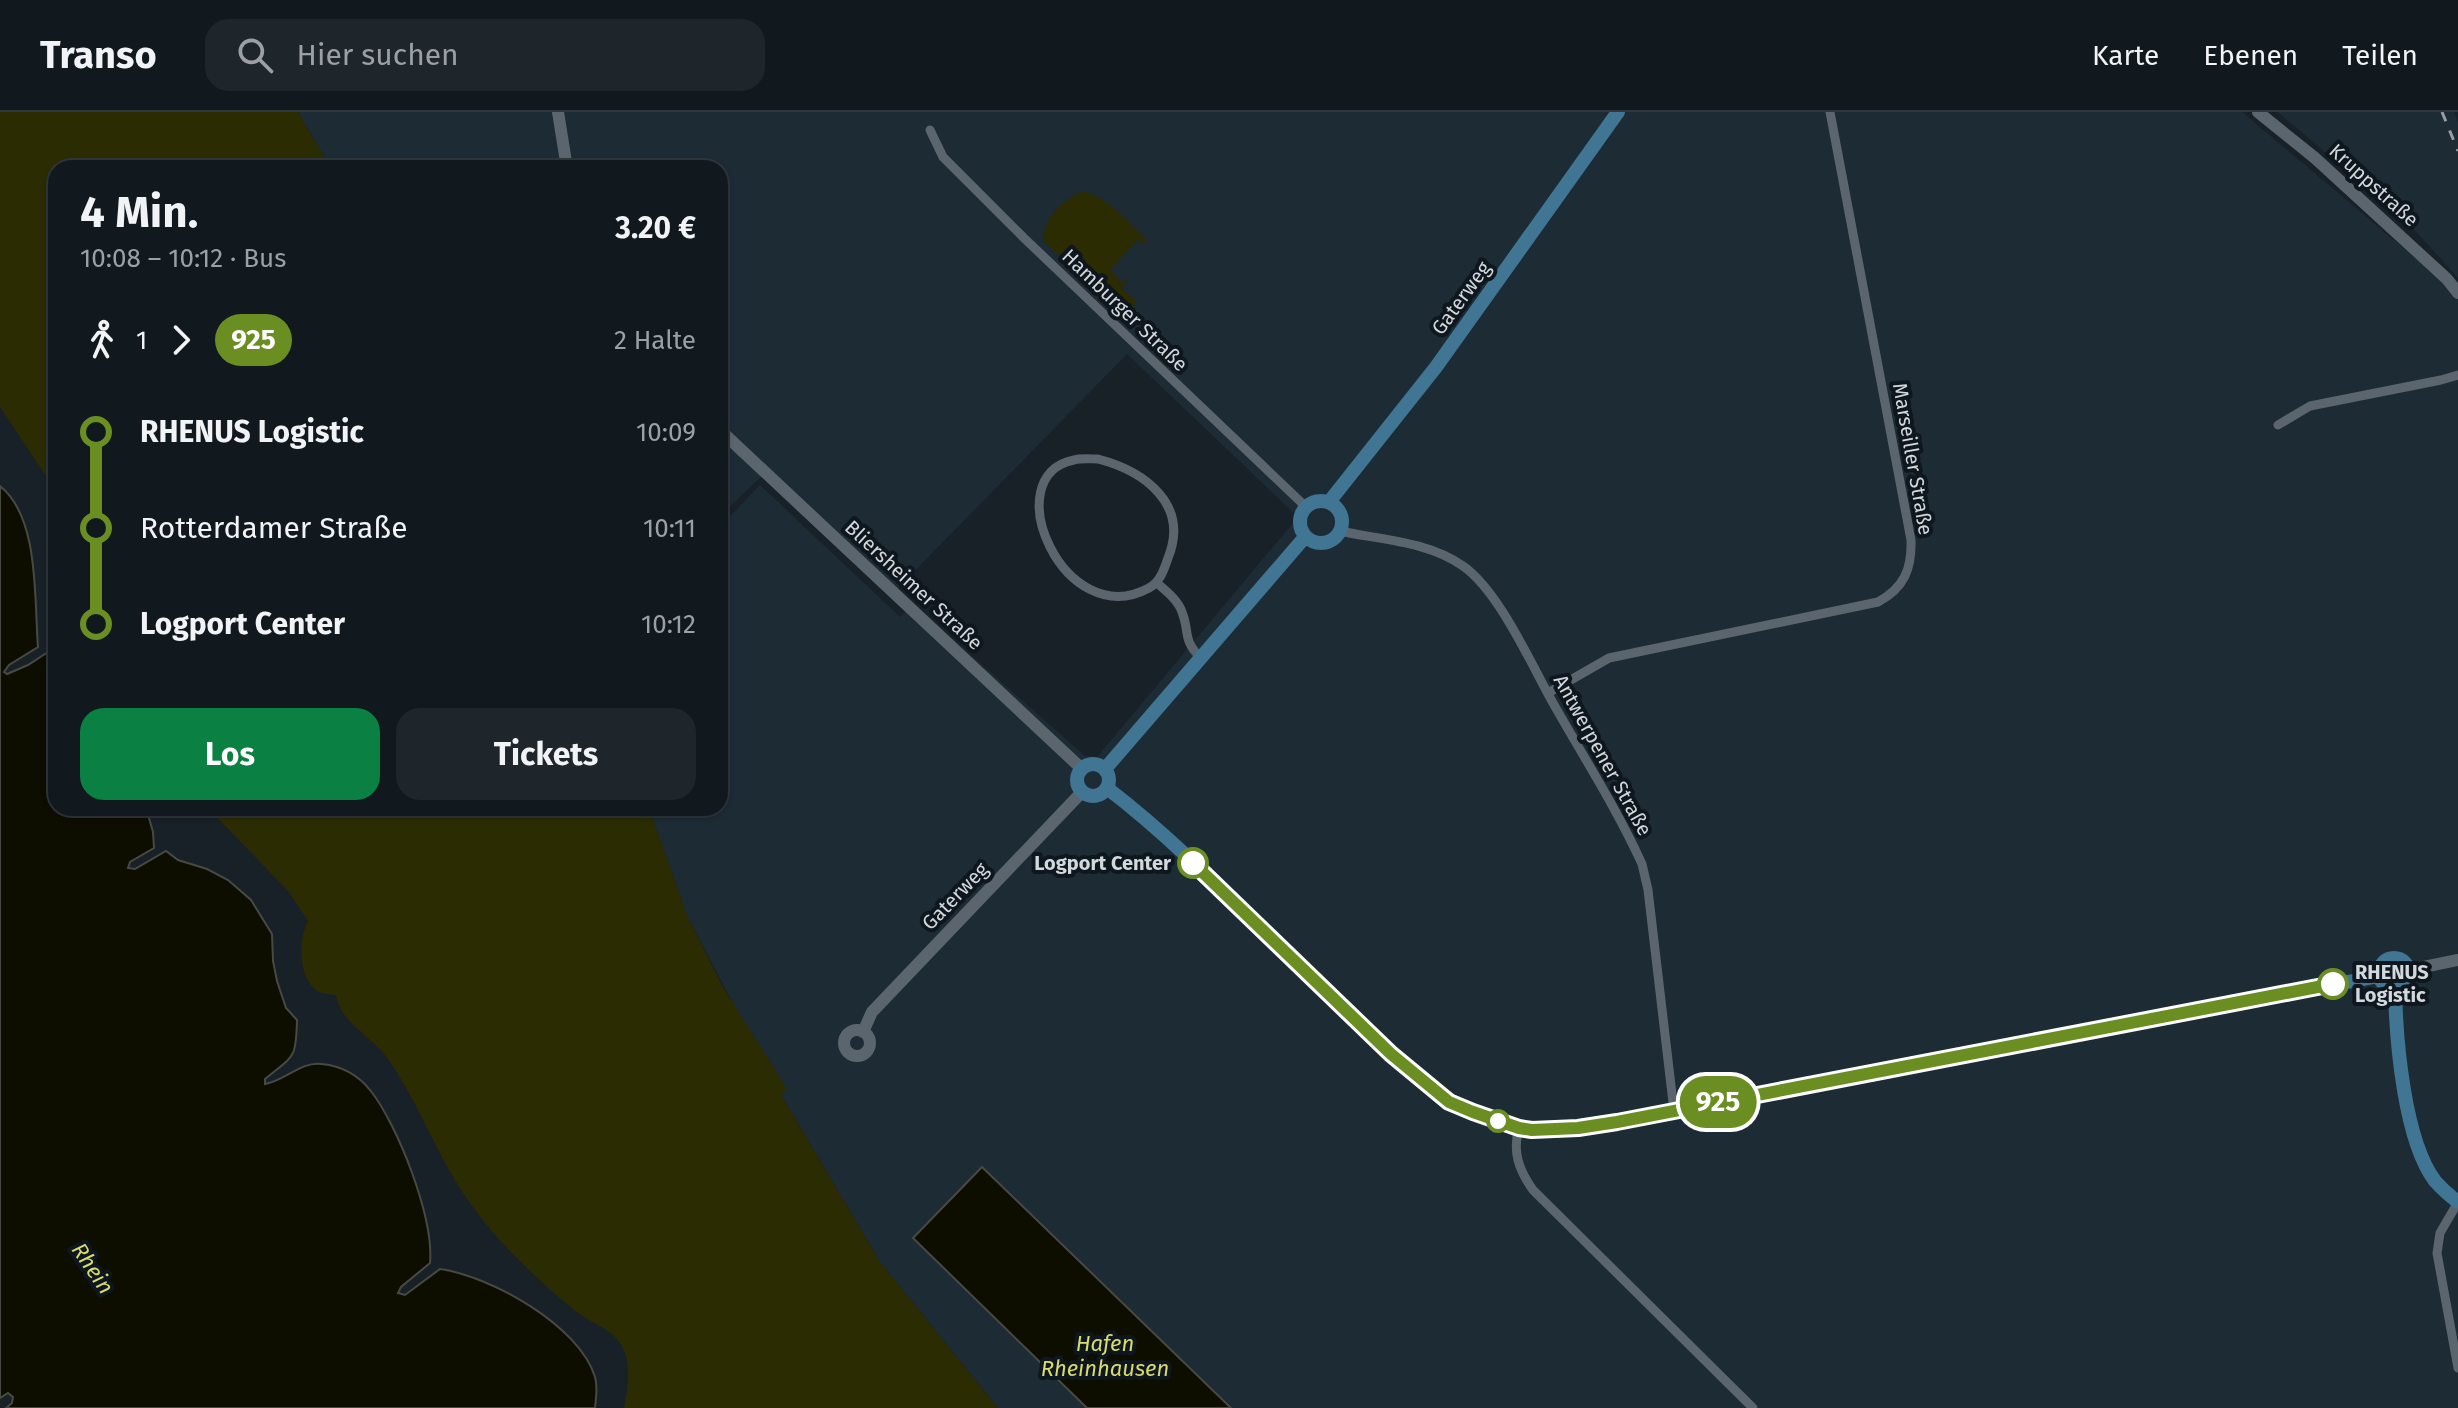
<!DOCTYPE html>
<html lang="de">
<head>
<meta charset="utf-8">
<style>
	:root { --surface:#12191e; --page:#1f262b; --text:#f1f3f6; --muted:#9ca0a4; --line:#31383c; --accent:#0b8043 }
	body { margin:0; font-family:"Fira Sans",sans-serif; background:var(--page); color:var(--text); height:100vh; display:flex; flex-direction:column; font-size:30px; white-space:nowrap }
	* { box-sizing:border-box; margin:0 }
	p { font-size:26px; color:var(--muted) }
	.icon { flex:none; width:44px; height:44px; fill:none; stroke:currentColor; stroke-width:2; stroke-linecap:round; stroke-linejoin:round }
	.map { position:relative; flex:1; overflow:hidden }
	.side { position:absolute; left:48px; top:48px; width:680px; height:656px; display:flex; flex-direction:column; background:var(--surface); border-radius:24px; box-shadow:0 2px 6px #0004,0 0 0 2px var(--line) }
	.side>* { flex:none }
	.badge { padding:0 16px; border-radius:26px; font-size:28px; line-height:52px }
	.map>.badge { position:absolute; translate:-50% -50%; box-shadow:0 0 0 4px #fff }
	.legs { display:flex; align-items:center; gap:12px; height:88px; padding:0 32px; font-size:26px }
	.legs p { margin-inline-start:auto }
	.head { display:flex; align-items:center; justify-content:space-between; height:136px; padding:0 32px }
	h1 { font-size:44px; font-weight:700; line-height:60px }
	.cta { display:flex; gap:16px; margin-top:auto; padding:16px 32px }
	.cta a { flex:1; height:92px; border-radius:24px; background:var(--accent); color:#fff; font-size:32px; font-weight:700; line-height:92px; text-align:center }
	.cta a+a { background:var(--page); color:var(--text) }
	ul { padding:0 32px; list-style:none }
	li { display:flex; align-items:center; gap:28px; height:96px; font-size:30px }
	li i { display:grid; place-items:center; width:12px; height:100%; margin:0 10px; background:currentColor }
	li i::after { content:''; width:20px; height:20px; margin:-10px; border:6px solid; border-radius:50%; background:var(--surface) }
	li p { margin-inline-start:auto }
	li:first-child i { background:linear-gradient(#0000 50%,currentColor 0) }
	li:last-child i { background:linear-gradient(currentColor 50%,#0000 0) }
	header { display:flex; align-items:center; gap:48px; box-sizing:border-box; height:112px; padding:0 40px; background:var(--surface); border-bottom:2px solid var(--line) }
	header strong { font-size:38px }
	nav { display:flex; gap:44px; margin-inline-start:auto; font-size:28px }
	.search { width:560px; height:72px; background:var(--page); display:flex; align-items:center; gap:20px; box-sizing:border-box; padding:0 28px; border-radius:24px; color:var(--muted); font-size:30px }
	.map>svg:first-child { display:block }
	.built { fill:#1d2b35 }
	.green { fill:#2c2c02 }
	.water { fill:#0d0d00; stroke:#484a42; stroke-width:2 }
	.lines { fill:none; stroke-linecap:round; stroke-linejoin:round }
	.minor { stroke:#5b656d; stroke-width:9 }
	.tertiary { stroke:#5b656d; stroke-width:12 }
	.secondary { stroke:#407594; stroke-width:14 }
	.rail { stroke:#979da3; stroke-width:3; stroke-dasharray:10 10; stroke-linecap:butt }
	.line-1-casing { stroke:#fff; stroke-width:18 }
	.line-1 { stroke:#6b8e23; stroke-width:12 }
	.stop-1-dot { fill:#fff; stroke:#6b8e23; stroke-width:4 }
	.labels { text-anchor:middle; stroke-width:8; stroke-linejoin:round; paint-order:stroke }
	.street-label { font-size:20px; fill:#d3d8dd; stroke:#0f171e }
	.stop-label { font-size:20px; font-weight:bold; fill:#d3d8dd; stroke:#0f171e; text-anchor:end }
	.water-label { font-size:22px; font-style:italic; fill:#d9db6b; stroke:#0f171e }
</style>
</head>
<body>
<header>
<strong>Transo</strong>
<div class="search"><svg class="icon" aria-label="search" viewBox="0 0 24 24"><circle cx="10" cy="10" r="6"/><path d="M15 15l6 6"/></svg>Hier suchen</div>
<nav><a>Karte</a><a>Ebenen</a><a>Teilen</a></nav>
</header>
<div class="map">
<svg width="2458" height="1296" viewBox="0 0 2458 1296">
	<rect width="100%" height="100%" fill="#182128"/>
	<path class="built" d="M298,0h1944l216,182v1114h-1230l-209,-67 68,67h-89l-118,-146 -99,-167 -93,-177 -39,-110h71v-281l40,-42 140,132 13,-13 172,152 12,1 201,-240 -171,-163 -230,235 -132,-116 -45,43v-348h-389z
		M2278,0h176l4,10v156l-47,-52 -15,-23 -12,-1 -13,-9 -36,-37 -2,3z"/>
	<path class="green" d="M0,0h298l33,56h-275v323l-56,-84z
		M1082,79c26,5 46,32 65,49l-4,4 -5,-5 -28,31 13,13 10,-8 -12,13 16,14 -13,15 -81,-77c0,-21 21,-41 39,-49z
		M208,696h441l39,110 35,69 64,102 -6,6 99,167 118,146h-374c4,-19 8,-49 -4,-65 -9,-14 -26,-19 -39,-28 -21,-15 -55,-47 -73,-66 -19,-20 -37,-43 -52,-67 -24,-40 -41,-84 -68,-123 -16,-23 -47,-35 -52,-64 -7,-1 -14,-1 -19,-4 -19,-13 -19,-52 -9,-70l-19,-29z"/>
	<path class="water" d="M0,374c40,32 34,114 38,161l-29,18 -5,7 3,2 21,-9 23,-15 5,2v156h90l7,24 1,16 -24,14 -2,6 7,1 31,-18 12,9 29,9 21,11 23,20 21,34 1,27 4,20 9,27 11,12c-1,40 -3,35 -32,59v5c20,-3 36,-23 57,-20 19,2 36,11 48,26 28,35 64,128 60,173l-29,24 -3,6 7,2 35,-26c50,7 139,56 155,108 3,10 1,20 0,31h-589l6,-5 1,-6 -5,-4 -8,5z
		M982,1055l249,241h-144l-174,-170z"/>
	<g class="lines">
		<path class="minor" d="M930,18l13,27 81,81 281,268
			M2278,313l32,-19 131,-26 17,-5
			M1098,347c46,12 92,45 70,99 -4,12 -8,24 -19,30 -85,46 -154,-113 -75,-128 7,-2 16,-1 24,-1z
			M1340,419c41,9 87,10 123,35 36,25 68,98 90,137 30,53 64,106 89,161l6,26 26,221
			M1157,471c9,8 21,17 25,29 8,20 0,28 19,46
			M1548,581l61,-35 269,-56c26,-14 34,-33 33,-62l-81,-428
			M1519,1016c-7,24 0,42 14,62l220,218
			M2458,1090l-18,31 -3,20 21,115"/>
		<path class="tertiary" d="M558,0l9,56
			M2258,0l57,46 132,121 11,14
			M720,318l362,339
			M2409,858l49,-10
			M844 931a13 13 0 1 1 26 0a13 13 0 1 1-26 0Z
			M863,920l9,-20 210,-220"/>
		<path class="secondary" d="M1300 410a21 21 0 1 1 42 0a21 21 0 1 1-42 0Z
			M1329,390l107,-135 182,-255
			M1077 668a16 16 0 1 1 32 0a16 16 0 1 1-32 0Z
			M1105,657l200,-232
			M1107,676c80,61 149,138 222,207 56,54 112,118 192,133 31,6 65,-1 96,-6l762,-146
			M2379 861a15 15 0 1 1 30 0a15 15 0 1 1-30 0Z
			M2395,876c1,52 9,152 40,193 7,8 15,15 23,21"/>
		<path class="rail" d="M2442,0l16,39"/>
	</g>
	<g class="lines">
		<g class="line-1-casing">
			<path id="line-1" d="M1193,751l198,191 58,48 24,10 46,16 13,2 46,-2 39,-6 716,-138"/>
		</g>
		<use href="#line-1" class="line-1"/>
	</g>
	<g class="stop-1-dot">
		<circle cx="1193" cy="751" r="14"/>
		<circle cx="2333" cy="872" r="14"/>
		<circle cx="1498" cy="1009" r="10"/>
	</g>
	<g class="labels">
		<g class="street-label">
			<text transform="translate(2374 73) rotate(42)" y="7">Kruppstraße</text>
			<text transform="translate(1461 186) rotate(-54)" y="7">Gaterweg</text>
			<text transform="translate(1125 198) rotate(44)" y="7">Hamburger Straße</text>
			<text transform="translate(1913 347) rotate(80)" y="7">Marseiller Straße</text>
			<text transform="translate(914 473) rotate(43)" y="7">Bliersheimer Straße</text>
			<text transform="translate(1603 643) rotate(61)" y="7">Antwerpener Straße</text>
			<text transform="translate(955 784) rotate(-46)" y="7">Gaterweg</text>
		</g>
		<g class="stop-label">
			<text x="1171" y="758">Logport Center</text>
			<text x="2355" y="867" text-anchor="start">RHENUS<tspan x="2355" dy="23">Logistic</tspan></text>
		</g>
		<g class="water-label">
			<text transform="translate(93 1156) rotate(56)" y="8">Rhein</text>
			<text x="1105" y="1239">Hafen<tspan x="1105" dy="25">Rheinhausen</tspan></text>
		</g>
	</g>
</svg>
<b class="badge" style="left:1718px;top:990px;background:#6b8e23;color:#fff">925</b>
<section class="side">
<div class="head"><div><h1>4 Min.</h1><p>10:08 – 10:12 · Bus</p></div><b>3.20 €</b></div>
<div class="legs"><svg class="icon" aria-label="walk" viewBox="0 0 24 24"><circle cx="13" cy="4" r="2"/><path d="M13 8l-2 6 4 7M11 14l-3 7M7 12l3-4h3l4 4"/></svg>1<svg class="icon" aria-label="forward" viewBox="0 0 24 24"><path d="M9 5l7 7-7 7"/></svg><b class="badge" style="background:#6b8e23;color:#fff">925</b><p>2 Halte</p></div>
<ul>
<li><i style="color:#6b8e23"></i><b>RHENUS Logistic</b><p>10:09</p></li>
<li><i style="color:#6b8e23"></i><span>Rotterdamer Straße</span><p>10:11</p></li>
<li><i style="color:#6b8e23"></i><b>Logport Center</b><p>10:12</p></li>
</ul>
<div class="cta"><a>Los</a><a>Tickets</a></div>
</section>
</div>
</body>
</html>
